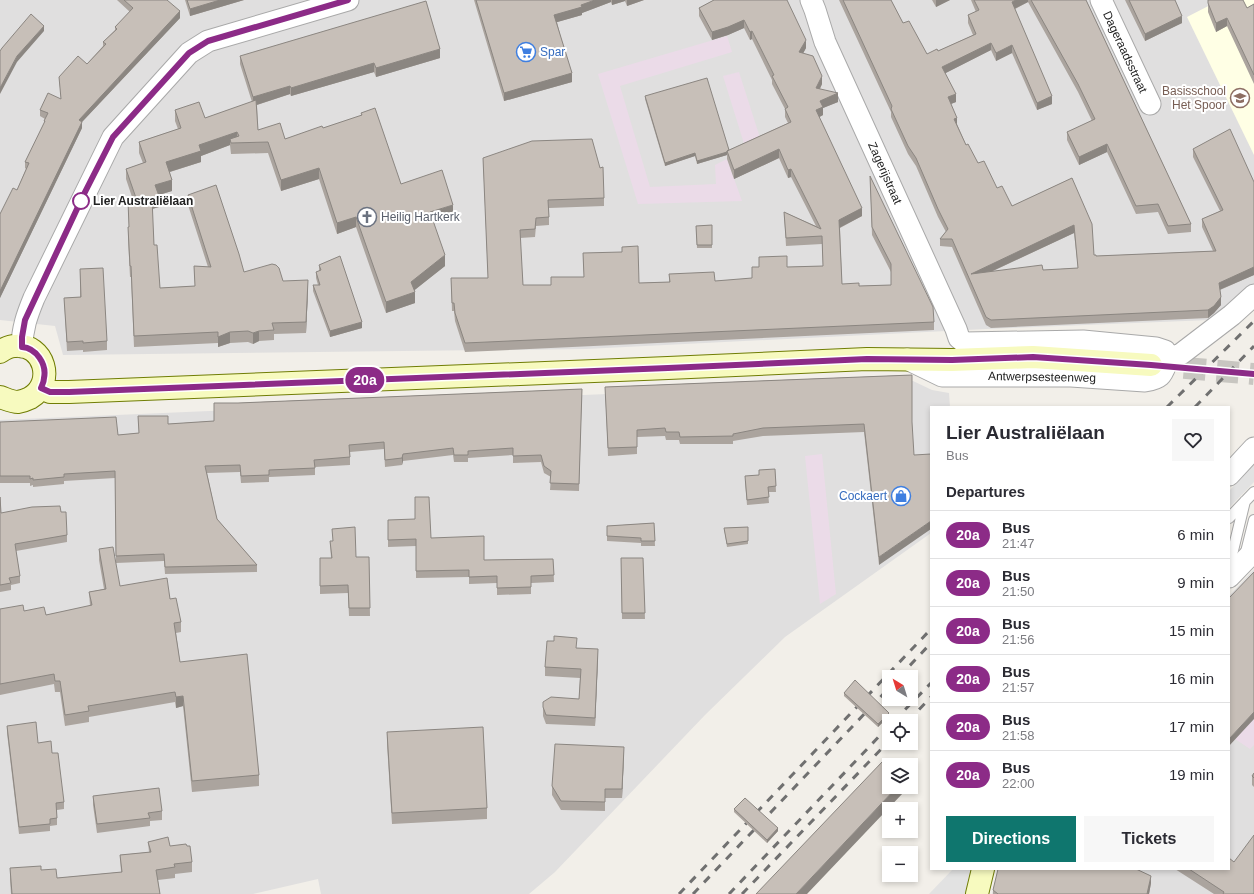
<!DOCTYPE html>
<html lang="en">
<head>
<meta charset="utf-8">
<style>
	:root { --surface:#fff; --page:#f7f7f7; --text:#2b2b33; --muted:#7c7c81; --line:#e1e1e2; --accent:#0f766e }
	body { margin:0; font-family:Helvetica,sans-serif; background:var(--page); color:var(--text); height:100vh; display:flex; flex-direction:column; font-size:15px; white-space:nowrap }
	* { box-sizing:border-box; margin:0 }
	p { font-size:13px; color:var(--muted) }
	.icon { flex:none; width:22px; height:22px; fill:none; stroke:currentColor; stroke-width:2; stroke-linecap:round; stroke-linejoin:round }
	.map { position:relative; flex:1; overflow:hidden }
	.sheet { position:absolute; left:930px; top:406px; width:300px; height:464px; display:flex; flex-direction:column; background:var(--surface); border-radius:0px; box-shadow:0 2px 6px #0003 }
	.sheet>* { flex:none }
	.badge { padding:0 8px; border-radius:13px; font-size:14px; line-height:26px }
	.needle { width:26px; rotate:322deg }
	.tools { position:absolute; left:882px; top:670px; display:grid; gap:8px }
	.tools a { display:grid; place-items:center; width:36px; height:36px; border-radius:0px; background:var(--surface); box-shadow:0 2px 6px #0003; font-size:20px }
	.map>.badge { position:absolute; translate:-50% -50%; box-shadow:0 0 0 2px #fff }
	h2 { padding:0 16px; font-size:15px; line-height:36px }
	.round { display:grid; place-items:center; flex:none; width:42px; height:42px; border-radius:0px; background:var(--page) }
	.head { display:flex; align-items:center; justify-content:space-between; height:68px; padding:0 16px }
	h1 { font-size:19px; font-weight:700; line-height:30px }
	.primary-button { display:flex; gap:8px; margin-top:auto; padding:8px 16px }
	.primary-button a { flex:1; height:46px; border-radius:0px; background:var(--accent); color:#fff; font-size:16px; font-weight:700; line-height:46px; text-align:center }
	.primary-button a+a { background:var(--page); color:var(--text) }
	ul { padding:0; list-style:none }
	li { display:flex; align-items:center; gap:12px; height:48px; padding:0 16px; border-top:1px solid var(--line) }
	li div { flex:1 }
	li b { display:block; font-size:15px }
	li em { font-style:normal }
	li .badge { min-width:44px; font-weight:700; text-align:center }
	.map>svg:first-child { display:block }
	.residential { fill:#e0dfdf }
	.industrial { fill:#ebdbe8 }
	.education { fill:#ffffe5 }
	.parking { fill:#e2e2e2 }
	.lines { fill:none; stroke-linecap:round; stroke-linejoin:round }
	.secondary-tunnel { stroke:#c8c6c1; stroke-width:22; stroke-dasharray:22 11; stroke-linecap:butt }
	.lane-casing { stroke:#a9a9a9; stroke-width:12 }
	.street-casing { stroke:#a9a9a9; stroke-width:23 }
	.secondary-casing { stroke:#707d05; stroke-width:24 }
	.lane { stroke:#fff; stroke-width:10 }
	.street { stroke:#fff; stroke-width:21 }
	.secondary { stroke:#f7fabf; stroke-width:22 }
	.rail { stroke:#707070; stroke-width:3; stroke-dasharray:8 8; stroke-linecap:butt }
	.wall { fill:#aba49e; fill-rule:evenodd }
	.shaded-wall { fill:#8b8681 }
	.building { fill:#c7bfb8; stroke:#8b8681; fill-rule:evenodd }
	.line-casing { stroke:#fff; stroke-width:9 }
	.line { stroke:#8c2b87; stroke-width:6 }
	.stop-dot { fill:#fff; stroke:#8c2b87; stroke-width:2 }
	.labels { text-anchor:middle; stroke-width:4; stroke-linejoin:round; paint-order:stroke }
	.shop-label { font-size:12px; fill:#366cbe; stroke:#fff; text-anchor:start }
	.street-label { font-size:12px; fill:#222; stroke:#fff }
	.education-label { font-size:12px; fill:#785e54; stroke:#fff; text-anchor:end }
	.stop-label { font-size:12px; font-weight:bold; fill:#222; stroke:#fff; text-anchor:start }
	.worship-label { font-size:12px; fill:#5b616d; stroke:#fff; text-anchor:start }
</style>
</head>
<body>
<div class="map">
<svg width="1254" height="894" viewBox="0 0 1254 894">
	<rect width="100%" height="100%" fill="#f2efe9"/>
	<path class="residential" d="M0,0h1254v287l-44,33 -224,9 -400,20 -523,6 -8,-29 -55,-6z
		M913,381l19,9 17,3 1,14h-19v126l-146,104 -80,78 -150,157 -26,22h-208l-3,-15 -65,15h-253v-474z
		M1254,569v325h-262l6,-25h231v-273z"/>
	<path class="industrial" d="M727,36l5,16 -112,34 30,101 66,-3 -1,-19 12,-6 15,42 -104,3 -40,-130z
		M739,72l23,72 -16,6 -23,-74z
		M822,454l14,140 -16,10 -15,-148z
		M1254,719v26l-4,4 -15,-10z"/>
	<path class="education" d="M1220,0h34v155l-67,-138z"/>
	<path class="parking" d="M1254,465v17l-25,26v-17z
		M953,869h17l5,14 -2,11h-44z"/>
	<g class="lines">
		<path class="secondary-tunnel" d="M1151,365l103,9"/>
		<g class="lane-casing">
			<path id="lane" d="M1229,518l25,-26
				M1245,556l9,-36
				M1229,567l16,-66"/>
		</g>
		<g class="street-casing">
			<path id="street" d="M811,0l4,10 10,32 131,287 3,9 6,5 118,-2 73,7 9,3 3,8c-6,15 -5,19 -23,22l-74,-5h-129l-35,-17
				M1101,0l49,104
				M22,347c0,-18 5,-32 12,-49l79,-161 76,-84 19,-12 140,-41
				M1168,359l13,-5 51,-39 22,-20
				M1229,475l25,-27
				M1229,577l25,-26"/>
		</g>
		<g class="secondary-casing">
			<path id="secondary" d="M0,352c4,-3 10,-6 15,-6 29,-3 41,37 15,52 -4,2 -7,3 -12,4 -6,0 -12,-3 -18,-5
				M41,388l9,4h19l599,-24 199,-9 85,1 81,-3 118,8
				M977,894l6,-25"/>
		</g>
		<use href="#lane" class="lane"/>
		<use href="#street" class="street"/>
		<use href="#secondary" class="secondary"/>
		<path class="rail" d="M1167,407l87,-86
			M1195,407l59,-61
			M899,677l32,-34
			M894,721l37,-38
			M908,721l23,-24
			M679,894l252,-265
			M693,894l196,-206
			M729,894l160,-168
			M742,894l147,-153"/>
	</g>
	<path class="wall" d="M117,0h50l13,18 -98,104v6l-82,170v-84l17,-24 9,-21 -1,-1v-6l19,-38v-3l1,-2 -5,-3v-6l21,-11 -2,-22 28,-13 16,-18v-4l12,-12v-3l15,-15z
		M185,0h59l-54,16z
		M474,0h170l-17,6 -2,-5 -13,4 -1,-3 -29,11v2l-25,7 15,60 -68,19z
		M714,0l92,48 -3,5 19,31 -2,5 18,13 -15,6v7l-4,2 43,99 -22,12 2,56 17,2 32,-1v-13l-19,-37 -2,-59 64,146v8l-469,22 -10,-31 -1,-10h-2l-1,-33h37l-5,-120 121,40v8l-55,2v17l-13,1 -1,11 -15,1 3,47h28l33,-8 -1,-24 56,30 30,-1v-8l46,7 37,-2v-12h35l36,-1 -1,-22 -36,2 -2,-34 32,14 -25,-49 -3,1 -9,-20 -45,21 -7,-20v-4l-30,9 -2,-8 -30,10 -20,-67v-3l84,54 59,-27 -3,-6v-8l-13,-25v-4l-20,-41 -2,1 -6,-12 -16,7 -16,5 -13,-24v-8z
		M839,0h52l12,23 24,31 11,-3 35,-16 -5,-12v-8l8,-3 -5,-12h115l105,224v8l-23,2 -10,-22 -22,2 -29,-62 -28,13 -12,-25v-8l25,-11 -14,-29 -50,-90 -13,7 37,95 -15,6 -25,-57 -16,8 -5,-11 -46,23 11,29 -5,2 6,20 9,21 12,18 19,25 15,18 60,-28 22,77 2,1 117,-5 -11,-24v-8l18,-8 -27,-54v-8l61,33v93l-34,15 1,15 -7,8 -6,5 -217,10 -5,-3 -34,-78 -12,-1v-7l6,-7 -8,-15 -22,-51 -8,-12 -17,-37v-5zM1074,233l4,35 -35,2 -50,1z
		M932,0h18l-14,7z
		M1125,0h50l7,23 -37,18z
		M1208,0l39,8 7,-4v80l-27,-58 -11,6 -8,-20z
		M240,56l200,2 -64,19 -2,-5 -83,24 -1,-2 -33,11 1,25 27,9 38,-11 38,-12v-3l40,71 52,32 -20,6 12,44 -31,24 1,13 -29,10 -30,-86 -19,7 -18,-55 -38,12 -13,-38 -37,1 -1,-9 -29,11v6l-31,10 2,19 -13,4v12l-7,2 2,36 6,43 35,-2 -1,-20 14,1 -20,-62v-10l56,77 39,9 25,10 -2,42 -32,1v6l-15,1 -6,3 -5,-2 -18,1 -12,4v-4l-84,4 -3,-70h-1l-2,-39v-11h1l-1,-26 5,-1 -7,-21v-10l17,-6 -4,-10v-11l39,-13 -3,-8v-11l30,8 47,-16 -12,-38z
		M712,225v23h-15l-1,-22z
		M319,265l43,63 -32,9 -17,-46v-6h5l-2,-7v-6l3,-1z
		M80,269l27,72v9l-24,2v-2l-16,1 -3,-53 16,-1z
		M912,375l-33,190 -15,-133 -101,4 -30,5v3h-53l-1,-4h-13l-1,-4 -28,1v17l-29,2 -3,-69z
		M582,389l-3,102 -29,-1 1,-13 -7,-4 -3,-11 -28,1v-8l-45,3v4h-14l-1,-7 -50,6 -1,4 -17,2 -1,-18 -34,3v13l-35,2v8l-46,2v5l-28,1 -1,-11 -33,1 10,46 40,46v7l-92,2 -1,-13 -48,2 -1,-85 -51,3v3l-31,3v-2l-3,1v-3h-30v-61l118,13 21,-2 -1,-17 30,8 46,-3 24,-18z
		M775,469l1,23h-8l1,11 -22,2 -2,-24 14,-6z
		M0,497l1,16 60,-1 6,23v7l-51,9 4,25v7l-9,2v5l-11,2z
		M654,523l1,23h-14v-3l-34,-2v-15z
		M388,527l43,11 53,22 69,-1 1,23 -23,1v11l-34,1v-12l-28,1v-7l-53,1v-32l-28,1z
		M748,527v17l-21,3 -3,-19z
		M330,541l26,16h13l1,59h-21l-1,-23 -28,1v-36h11z
		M99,549l21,37 50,13 11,23v10l-5,1 4,29 79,113v11l-67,6 -9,-86 -7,2 -1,-6 -86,15v5l-24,4 -5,-34h-5l-1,-8 -54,11v-86l24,2 22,4 44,-9 -1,-14 15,-3 -5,-29z
		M621,558h22l2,61h-23z
		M577,648l21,10 -3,68 -49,-2 -3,-8v-14l36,-3 1,-21 -35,-2v-9z
		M844,693l45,23 -11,11 -34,-31z
		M7,726l31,17 14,10 12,49v7l-7,1v15l-7,1v5l-31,3 -12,-101z
		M387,732l100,76v11l-95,5 -5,-80z
		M624,755l-2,43h-17v13l-44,-1 -9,-15v-9z
		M1254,773v14l-2,-2v-9z
		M93,796l69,15v9l-12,1v5l-53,7 -4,-28z
		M734,809l44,22 -11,12 -33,-31z
		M148,842l22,4 22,16v10l-17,2v4l-17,2 2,14h-149l-1,-15v-11l31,2 16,8 64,-6 -1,-17 29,-3z
		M1175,869h54l25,25h-40z
		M1151,883l-2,11h-156v-4z"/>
	<path class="shaded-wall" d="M220,0h24l-54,16v-7z
		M595,0h16v2l-29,11v2l-28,8v-8z
		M612,0h13v1l-13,4z
		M627,0h17l-17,6z
		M936,0h14l-14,7z
		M1016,0h12v2l-16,8v-8z
		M180,11v7l-98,104v6l-82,170v-7l79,-171z
		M1182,16v7l-37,18v-7z
		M1227,18v8l-11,6v-9z
		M744,20v8l-16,7 -16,5v-8z
		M44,26v5l-27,31 -17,32v-6l17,-32z
		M752,31v8l-2,1v-8z
		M806,40v8l-7,13v-9z
		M991,43v7l-49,25v-8z
		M1012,45v8l-16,8v-8z
		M440,49v9l-64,19v-9z
		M374,63v9l-83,24v-8z
		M572,73v9l-68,19v-8z
		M822,76v8l-6,12v-8z
		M290,86v8l-37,12v-9z
		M838,93v9l-15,6v7l-7,4v-9l4,-9z
		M956,94v8l-8,3v-8z
		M1052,96v8l-15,6v-7z
		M957,118v7l-3,-6z
		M237,132v11l-7,-4v6l-29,11v6l-35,11v-11l33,-17z
		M1107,144v8l-28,13v-8z
		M779,149v9l-45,21v-9z
		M727,152v3l-30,9v-3z
		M695,153v3l-30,10v-3z
		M319,168v11l-38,12v-11z
		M791,169v8l-3,1v-8z
		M172,180v11l-17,5v-11z
		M159,196v11l-7,2v-11z
		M453,205v11l-23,7v-11z
		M862,208v8l-23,12v-8z
		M356,217v10l-19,7v-11z
		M1074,225v8l-103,48v-7z
		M445,255v11l-34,27v-11z
		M1254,267v8l-35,15v-7z
		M308,280v11l-2,42v-11z
		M415,292v11l-29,10v-11z
		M1221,297v8l-7,8 -6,5v-8z
		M362,322v6l-32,9v-6z
		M259,331v10l-6,3v-11z
		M230,332v11l-12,4v-10z
		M403,454v7l-1,4v-7z
		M931,521v8l-52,36v-8z
		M598,649v9l-3,68v-8z
		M183,696v10l-7,2v-11z
		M1254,712v7l-25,27v-7z
		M889,713v3l-11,11v-3z
		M624,747v8l-2,43v-9z
		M897,787h6v6l-96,101h-11z
		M778,828v3l-11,12v-3z
		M1151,876v7l-2,11h-2z"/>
	<path class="building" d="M124,0h43l13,11 -101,109 3,2 -82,169v-77l13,-26 4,2 12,-27 -4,-1 20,-41h-1l4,-8 -8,-3 8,-17 13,6 -2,-22 19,-21 9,8 19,-20 -3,-2 14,-13 -2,-2 18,-19z
		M187,0h33l-30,9z
		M476,0h119l-14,5 1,2 -28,8 18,58 -68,20z
		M714,0h73l19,40 -7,12 14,4 9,20 -6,12 22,5 -18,8 3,6 -7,3 46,98 -23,12 3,64 17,-1v3l32,-1v-21l-19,-37 -2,-51 63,131 1,15 -469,21 -10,-30 -1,-10h-2l-1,-25h37l-5,-120 49,-17 60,-2 8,29 3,-1 1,31 -56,2 1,17 -13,1 -1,11 -15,1 3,55h28v-8h33l-1,-24 39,-1v-5l16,-1 1,37 31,-1 -1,-8 45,-2 1,9 37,-3v-11h7v-10l28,-1v11l36,-1 -1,-30 -36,2 -2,-26 37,17 -30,-60 -3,1 -9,-21 -45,21 -7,-19 64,-29 -6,-13 3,-2 -16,-31 2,-1 -22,-44 -2,1 -6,-12 -16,7 -16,5 -13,-24z
		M843,0h48l12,23 6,-2 18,33 10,-5 1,2 38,-17 -8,-19 11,-5 -5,-10h42l-4,2 40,94 -15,7 -25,-58 -16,8 -5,-10 -49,24 14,27 -8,3 9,21 -3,1 12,26 2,-1 10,19 6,-2 13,27 5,-2 10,20 60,-28 20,46 2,31h2v1l120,-5 -14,-32 21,-9 -30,-61 37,-20 24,53v85l-35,16 2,14 -7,9 -6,4 -217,10 -5,-3 -34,-78h-12l8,-10 -10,-20 -22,-51 -8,-12 -17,-37 1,-3zM1074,225l4,43 -35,2 -1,-5 -71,9z
		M1031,0h55l105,224 -23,2 -10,-22 -22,2 -29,-62 -28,13 -12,-25 28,-13 -17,-35z
		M1129,0h46l7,16 -37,18z
		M1208,0h35l4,8 7,-4v71l-27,-57 -11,5 -8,-20z
		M426,1l14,48 -64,19 -2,-5 -83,25 -1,-2 -37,11 -13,-41z
		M31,14l13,12 -27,30 -17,32v-37l2,-3z
		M707,78l22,72 -2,1v1l-30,9 -2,-8 -30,10 -20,-67z
		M256,100l2,30 22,-7 5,16 37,-13 1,2 39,-13 -1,-2 14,-5 26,76 41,-14 11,35 -23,7 15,43 -34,27 4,10 -29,10 -30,-85 -19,6 -18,-55 -38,12 -13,-38 -37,1 -1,-4 9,-3 -2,-4 -38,13 2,6 -35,11 6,18 -17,5 4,11 -7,2 2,47h3l3,43 35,-2 -1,-20 17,1 -23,-72 28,-10 23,69 5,18 28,-8 4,1 3,3 4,13 25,-1 -2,42 -34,1 2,7 -15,1 -6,2 -5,-2 -18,1 -12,5v-5l-84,4 -3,-70h-1l-2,-39h1l-1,-26 8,-3 -10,-29 20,-7 -7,-20 42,-14 -6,-18 24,-8 6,16z
		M712,225v20h-15l-1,-19z
		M340,256l22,66 -32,9 -17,-46h7l-4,-13 5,-2 -2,-5z
		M103,268l4,73 -24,2v-2l-16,1 -3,-44 17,-1 -1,-28z
		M912,375v47l2,33 17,-1v67l-52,36 -15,-133 -101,4 -30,6v2l-53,1 -1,-5h-13l-1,-4 -28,2v17l-29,1 -3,-61z
		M582,389l-3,95 -29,-1 1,-12 -7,-5 -3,-11 -28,1v-8l-45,3v4h-14l-1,-7 -50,6 -1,4 -17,2 -1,-18 -35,3 1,12 -36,3 1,8 -46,2v5l-28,1 -1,-11 -35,1 12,53 40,46 -92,2 -1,-13 -48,2 -1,-85 -51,3v3l-31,3v-2l-3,1v-3h-30v-54l116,-5 2,18 21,-2 -1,-17h30v8l46,-3v-18h24z
		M775,469l1,17 -8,1 1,10 -22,3 -2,-24 14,-1v-5z
		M0,497l1,16 31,-6 28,-1 1,6h5l1,23 -52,9 5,32 -11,2 2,5 -11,2z
		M415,497h14l2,41 53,-2v24l69,-1 1,16 -23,1v11l-34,1v-12l-28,1v-7l-53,1v-32l-28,1v-20l27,-1z
		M654,523l1,18h-14v-3l-34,-2v-10z
		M355,527l1,30h13l1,51h-21l-1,-23 -28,1v-28h12l-2,-17h3l-1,-12z
		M748,527v14l-21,3 -3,-16z
		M113,547l7,39 47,-8 3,21 6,-1 5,24 -7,1 6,39 67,-8 12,121 -67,6 -9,-85 -7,1 -1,-5 -87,14 1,5 -24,4 -5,-34h-5l-1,-7 -54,10v-75l23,-4 1,6 20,-4 2,8 46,-10 -3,-13 17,-3 -7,-40z
		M621,558h22l2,55h-23z
		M1254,572v140l-25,27v-141z
		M554,636l23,2 -1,10 22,1 -3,69 -49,-3 -3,-8v-5l8,-5 28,2 2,-30 -36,-2 2,-26h7z
		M855,680l34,33 -11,11 -34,-31z
		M36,722l2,21 13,-2 1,12h6l6,49 -8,1 1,15 -7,1v5l-31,3 -12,-101z
		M483,727l4,81 -95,5 -5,-81z
		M555,744l69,3 -2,42h-17v13l-44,-1 -9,-15z
		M882,762l7,6v19h8l-101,107h-40z
		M1254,773v5l-2,-2z
		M159,788l3,23 -14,2 2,5 -53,6 -4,-28z
		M745,798l33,30 -11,12 -33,-31z
		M1254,835v59h-31l1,-2 -35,-23h40v-11l5,4z
		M168,837l2,9 16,-2 1,2h3l2,16 -18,2 1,3 -19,3 4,24h-148l-2,-26 31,-2v4l15,-1 1,9 65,-6 -2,-17 31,-3 -3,-10z
		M998,869h138l15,7 -4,18h-149l-5,-4z"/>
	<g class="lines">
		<g class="line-casing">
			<path id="line" d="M348,0l-140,41 -19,12 -76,84 -29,57 -59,126 -3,17v10c14,1 25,17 22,31 0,4 -2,7 -3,10l9,4h19l599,-24 199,-9 85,1 81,-3 118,8 103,9"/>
		</g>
		<use href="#line" class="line"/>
	</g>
	<defs>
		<g id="supermarket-ring" transform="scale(1)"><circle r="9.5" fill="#fff" stroke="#3f7fe0" stroke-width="1.5"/><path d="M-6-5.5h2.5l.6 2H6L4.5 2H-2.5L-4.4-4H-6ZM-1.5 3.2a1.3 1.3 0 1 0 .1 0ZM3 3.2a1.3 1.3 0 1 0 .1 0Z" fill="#3f7fe0"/></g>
		<g id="school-ring" transform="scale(1)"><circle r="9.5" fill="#fff" stroke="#8d6e63" stroke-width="1.5"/><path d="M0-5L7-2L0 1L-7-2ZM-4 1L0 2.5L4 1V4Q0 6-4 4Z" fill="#8d6e63"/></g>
		<g id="church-ring" transform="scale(1)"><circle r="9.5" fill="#fff" stroke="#6b7280" stroke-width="1.5"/><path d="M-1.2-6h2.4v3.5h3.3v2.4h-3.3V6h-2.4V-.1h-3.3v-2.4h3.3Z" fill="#6b7280"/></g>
		<g id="shop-ring" transform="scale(1)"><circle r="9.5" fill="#fff" stroke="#3f7fe0" stroke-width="1.5"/><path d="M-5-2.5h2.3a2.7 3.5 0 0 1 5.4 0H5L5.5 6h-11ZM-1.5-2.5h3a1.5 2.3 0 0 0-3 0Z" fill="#3f7fe0"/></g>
	</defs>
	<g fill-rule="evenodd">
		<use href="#supermarket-ring" x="526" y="52"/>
		<use href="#school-ring" x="1240" y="98"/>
		<use href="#church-ring" x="367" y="217"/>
		<use href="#shop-ring" x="901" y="496"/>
	</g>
	<circle class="stop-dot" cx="81" cy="201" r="8"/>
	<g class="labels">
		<g class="shop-label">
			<text x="540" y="56">Spar</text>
			<text x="887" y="500" text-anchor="end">Cockaert</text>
		</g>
		<g class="street-label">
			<text transform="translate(1125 52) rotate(65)" y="4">Dageraadsstraat</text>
			<text transform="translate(885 173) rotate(66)" y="4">Zagerijstraat</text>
			<text transform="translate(1042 377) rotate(1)" y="4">Antwerpsesteenweg</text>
		</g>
		<g class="education-label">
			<text x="1226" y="95">Basisschool<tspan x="1226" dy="14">Het Spoor</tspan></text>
		</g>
		<g class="stop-label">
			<text x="93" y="205">Lier Australiëlaan</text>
		</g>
		<g class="worship-label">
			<text x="381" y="221">Heilig Hartkerk</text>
		</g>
	</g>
</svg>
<div class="tools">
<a><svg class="needle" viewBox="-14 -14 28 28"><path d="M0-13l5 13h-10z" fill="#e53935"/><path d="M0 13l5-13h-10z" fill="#7c7c81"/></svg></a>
<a><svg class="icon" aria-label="locate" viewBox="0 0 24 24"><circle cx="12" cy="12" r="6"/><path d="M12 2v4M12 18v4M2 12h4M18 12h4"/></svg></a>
<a><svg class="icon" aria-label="layers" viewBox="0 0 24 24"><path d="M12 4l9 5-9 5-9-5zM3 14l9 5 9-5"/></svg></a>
<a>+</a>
<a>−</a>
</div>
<b class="badge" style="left:365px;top:380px;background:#8c2b87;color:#fff">20a</b>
<section class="sheet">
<div class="head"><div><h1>Lier Australiëlaan</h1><p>Bus</p></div><a class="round"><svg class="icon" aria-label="heart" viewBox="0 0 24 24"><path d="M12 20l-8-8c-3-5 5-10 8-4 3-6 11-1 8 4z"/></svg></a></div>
<h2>Departures</h2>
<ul>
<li><span class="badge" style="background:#8c2b87;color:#fff">20a</span><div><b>Bus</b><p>21:47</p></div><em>6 min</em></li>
<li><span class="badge" style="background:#8c2b87;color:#fff">20a</span><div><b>Bus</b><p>21:50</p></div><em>9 min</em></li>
<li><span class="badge" style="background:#8c2b87;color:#fff">20a</span><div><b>Bus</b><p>21:56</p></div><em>15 min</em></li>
<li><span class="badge" style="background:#8c2b87;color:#fff">20a</span><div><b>Bus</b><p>21:57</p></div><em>16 min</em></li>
<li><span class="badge" style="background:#8c2b87;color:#fff">20a</span><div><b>Bus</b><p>21:58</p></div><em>17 min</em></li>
<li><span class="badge" style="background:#8c2b87;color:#fff">20a</span><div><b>Bus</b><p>22:00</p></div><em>19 min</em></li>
</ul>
<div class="primary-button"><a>Directions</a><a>Tickets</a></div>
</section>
</div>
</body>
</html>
